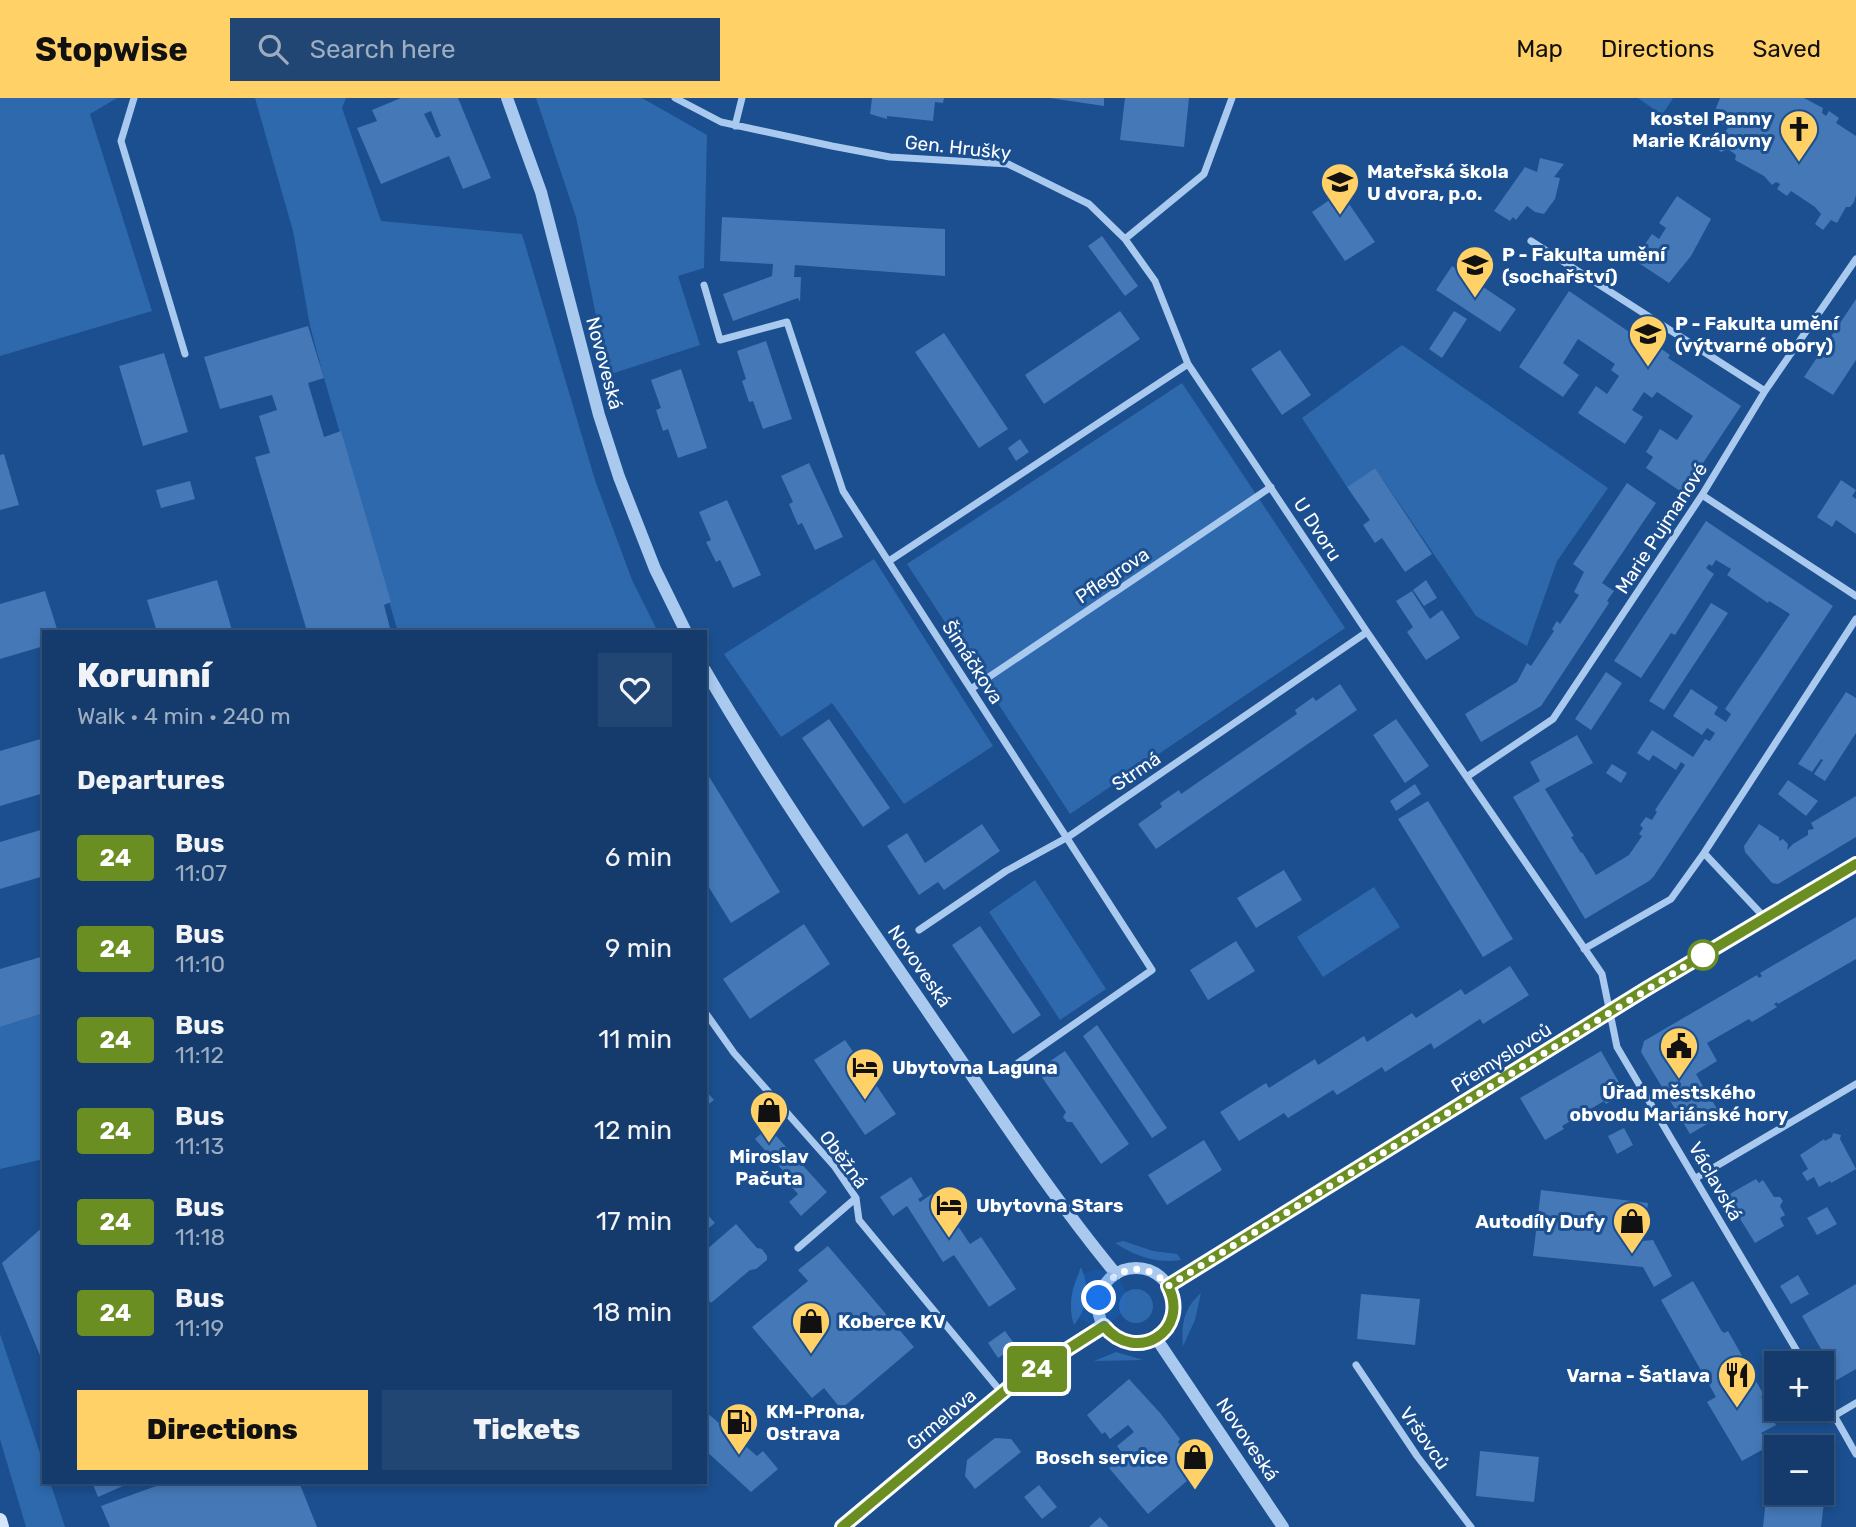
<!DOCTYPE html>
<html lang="en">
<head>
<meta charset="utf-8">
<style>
	:root { --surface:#143b6b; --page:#214673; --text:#f1f3f6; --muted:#9dadc1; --line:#33557e; --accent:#ffd166 }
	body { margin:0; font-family:Rubik,sans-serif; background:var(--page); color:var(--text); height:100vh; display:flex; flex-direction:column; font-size:26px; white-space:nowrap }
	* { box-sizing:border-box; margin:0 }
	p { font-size:23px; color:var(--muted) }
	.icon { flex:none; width:38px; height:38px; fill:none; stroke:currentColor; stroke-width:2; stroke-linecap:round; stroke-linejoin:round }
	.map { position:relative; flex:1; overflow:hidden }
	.panel { position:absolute; left:42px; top:532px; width:665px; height:854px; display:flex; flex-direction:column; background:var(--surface); border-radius:0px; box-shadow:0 4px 10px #0003,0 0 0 2px var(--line) }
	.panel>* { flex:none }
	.badge { padding:0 14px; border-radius:5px; font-size:24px; line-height:46px }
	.fabs { position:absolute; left:1764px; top:1253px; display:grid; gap:14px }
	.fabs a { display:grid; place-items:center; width:70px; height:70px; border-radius:0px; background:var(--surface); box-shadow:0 4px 10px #0003,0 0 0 2px var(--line); font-size:35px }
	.you { position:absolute; width:35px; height:35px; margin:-18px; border:5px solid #fff; border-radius:50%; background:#1a73e8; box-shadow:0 0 0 10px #1a73e833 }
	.map>.badge { position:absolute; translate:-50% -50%; box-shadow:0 0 0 4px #fff }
	h2 { padding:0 35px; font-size:26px; line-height:63px }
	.round { display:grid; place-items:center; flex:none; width:74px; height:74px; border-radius:0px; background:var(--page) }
	.overview { display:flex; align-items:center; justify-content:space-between; height:119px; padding:0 35px }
	h1 { font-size:33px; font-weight:800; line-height:52px }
	.primary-button { display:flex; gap:14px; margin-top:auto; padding:14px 35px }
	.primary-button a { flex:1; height:80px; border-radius:0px; background:var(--accent); color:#111; font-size:28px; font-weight:800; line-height:80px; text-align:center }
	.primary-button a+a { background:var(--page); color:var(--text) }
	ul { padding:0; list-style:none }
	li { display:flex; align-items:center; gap:21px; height:91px; padding:0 35px }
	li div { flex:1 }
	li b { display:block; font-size:26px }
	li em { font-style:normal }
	li .badge { min-width:77px; font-weight:700; text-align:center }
	header { display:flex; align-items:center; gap:42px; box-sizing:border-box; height:98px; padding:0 35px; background:var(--accent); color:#111 }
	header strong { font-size:33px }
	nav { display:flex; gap:38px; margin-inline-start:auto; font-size:24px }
	.search { width:490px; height:63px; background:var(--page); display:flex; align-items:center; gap:18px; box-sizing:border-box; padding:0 24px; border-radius:0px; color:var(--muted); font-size:26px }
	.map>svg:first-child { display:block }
	.green { fill:#2e69ad }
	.building { fill:#4478b7; fill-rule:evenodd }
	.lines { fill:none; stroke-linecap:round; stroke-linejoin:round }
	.minor { stroke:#a9c9ee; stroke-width:7 }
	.tertiary { stroke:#a9c9ee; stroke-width:12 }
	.secondary { stroke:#d6e6fa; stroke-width:14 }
	.line-casing { stroke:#fff; stroke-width:16 }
	.line { stroke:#6b8e23; stroke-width:10 }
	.walk { stroke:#fff; stroke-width:7; stroke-dasharray:0 12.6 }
	.stop-dot { fill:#fff; stroke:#6b8e23; stroke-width:3.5 }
	.labels { text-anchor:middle; stroke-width:6; stroke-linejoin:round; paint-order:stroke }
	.poi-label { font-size:19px; font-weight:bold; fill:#fff; stroke:#1b4f8f; text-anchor:start }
	.street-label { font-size:19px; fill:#fff; stroke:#1b4f8f }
</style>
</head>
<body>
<header>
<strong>Stopwise</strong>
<div class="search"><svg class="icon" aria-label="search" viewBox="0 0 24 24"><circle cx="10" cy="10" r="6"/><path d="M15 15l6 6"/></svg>Search here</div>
<nav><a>Map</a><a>Directions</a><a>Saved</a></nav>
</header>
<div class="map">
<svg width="1856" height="1429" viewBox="0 0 1856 1429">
	<rect width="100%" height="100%" fill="#1b4f8f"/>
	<path class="green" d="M0,0h117l-27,16 62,197 -152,45z
		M255,0h91l-4,10 39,113 141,13 73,246 37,100 26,52h-260l-74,-254 -14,-52 -17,-95z
		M536,0h106l65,37 -3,133 -26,8 22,69 -92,30 -32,-158z
		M1638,0h35l-11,17z
		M1402,247l206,143 -51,73 -30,85 -51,-30 -101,-148 -28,19 -45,-69z
		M1182,285l163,245 -275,186 -163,-250z
		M874,461l119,187 -89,58 -72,-101 -51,34 -57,-83z
		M1035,782l71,109 -46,31 -71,-108z
		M1374,789l26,40 -77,50 -26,-40z
		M44,915v146l-44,10v-142z
		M1123,1143l30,10 24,3 4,6c-24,4 -46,-4 -66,-17z
		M1081,1169c9,21 7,40 -7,58 -7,-21 -1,-38 7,-58z
		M1119 1208a17 17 0 1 1 34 0a17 17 0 1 1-34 0Z
		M1201,1195l-6,27 -12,26c-2,-23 1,-38 18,-53z
		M0,1236l44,131v17h6l15,45h-39l-26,-88z
		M1116,1254l27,8 -49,1z"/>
	<path class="building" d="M401,0h57l33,80 -28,11 -14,-33 -68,28 -24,-56 20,-7 -5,-11zM431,13l10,25 -5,2 -12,-24z
		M872,0h72l-1,5 -8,-1 -2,19 -46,-5v3l-17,-5z
		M1050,0h54v8z
		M1125,0h64l-5,49 -64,-7z
		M1720,0h84l19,10 -1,5 4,3 3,-5 10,7 -3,5 20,13v59l-2,7 -4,5h-4l-9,16 -6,-3 -8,10 -8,-6 6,-10 -6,-7 -24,-16 -4,5 -10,-7 3,-5 -4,-2 -4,3 -8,-9 -29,-16 1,-5 -8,-6 -7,3 -4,-3 -1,-4 12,-17 -6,-4 -4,-10 -2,-6z
		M1540,60l24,6 -10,13 6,1 -5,21 -11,15 -9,-2 -8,-6 -11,14 -3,-3 -3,4 -16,-10 31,-44 12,5z
		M1341,94l34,50 -30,19 -33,-49z
		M1677,98l34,23 -20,37 -22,27 -35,-23 18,-26 7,5 7,-11 -7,-5z
		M722,119l223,12v47l-150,-11 -1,12h7l-1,25 -2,-4 -65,23 -10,-27 49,-18 1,-12 -53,-3z
		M1102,138l36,50 -13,10 -37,-50z
		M1452,168l64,43 -16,23 -64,-42z
		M1569,193l72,49 2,-2 20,12 7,5 -2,3 73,48 -58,87 -37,-25 7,-11 -7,-5 14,-23 17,11 16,-24 -36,-24 -5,6 -8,-6 -12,18 11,7 -18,27 -47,-31 18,-27 11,8 12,-18 -8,-6 4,-6 -37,-25 -15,24 16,12 -16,22 -44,-30z
		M1856,201v61l-23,35 -29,-18z
		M1120,213l20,28 -96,65 -19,-29z
		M1454,213l13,8 -25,39 -13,-9z
		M308,228l16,52 -16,5 16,54 17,-6 50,171 -7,3 7,27h-94l9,-4 -51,-171 15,-4 -11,-37 18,-6 -5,-15 -52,14 -16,-52z
		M944,235l64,96 -29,19 -64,-96z
		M766,243l26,78 -29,10 -10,-28 -4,1 -7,-21 4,-2 -9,-28z
		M1280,252l31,45 -29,20 -31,-46z
		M164,255l24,79 -45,14 -24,-80z
		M681,271l26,79 -29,10 -10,-29 -5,2 -7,-21 5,-2 -10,-28z
		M1020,341l9,13 -13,9 -8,-13z
		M4,356l15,51 -19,5v-55z
		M809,365l34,74 -28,13 -13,-27 -4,2 -9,-21 4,-2 -12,-26z
		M1375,370l57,86 -27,18 -23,-34 -7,5 -12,-18 7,-5 -23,-33z
		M1841,382l15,10 -4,6 4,3v35l-20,-14 -4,7 -15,-10z
		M190,383l5,18 -34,9 -5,-18z
		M1627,385l29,20 -54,80 12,8 -7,10 2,2 -68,103 -60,36 -16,-28 52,-32 10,-19 4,3 23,-35 -2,-2 5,-8 3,3 19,-29 -5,-3 10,-20 -11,-8z
		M727,402l34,75 -28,13 -13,-28 -4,2 -10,-20 5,-2 -12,-28z
		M1706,423l127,85 -179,270 -5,5 -64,38 -72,-122 27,-16 -10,-19 47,-27 16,28 -48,26 29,47 -3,1 10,16 1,-1 14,23 33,-20 13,-19 -3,-2 4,-6 -3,-3 6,-8 6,3 5,-8 -2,-2 30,-45 -4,-3 -5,8 -23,-15 -4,6 -12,-8 15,-23 41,27 12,-18 5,2 5,-8 -8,-5 -5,7 -29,-19 18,-27 27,18 -4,7 12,8 5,-8 -6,-5 65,-95 -21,-13 -1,2 -41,-28 4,-6 -15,-9 -4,6 -3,-2 -3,4 8,6 -39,61 -4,-2 -30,45 -27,-17z
		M217,482l15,50 -75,2 -10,-32z
		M1426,482l11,18 -13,8 -11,-16z
		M45,493l13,41h-14v14l-44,13v-55z
		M1412,493l18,28 12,-9 18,28 -34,22 -19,-28 6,-5 -17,-26z
		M1711,505l17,10 -64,97 -15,-9z
		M1606,574l16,11 -31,47 -16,-11z
		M1340,586l17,26 -201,139 -18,-25 24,-17 -2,-4 19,-13 2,4 116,-80 -2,-4 18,-13 3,4z
		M1846,594l10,6v35l-31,48 -11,-7 9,-14 -2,-1 -9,13 -14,-8z
		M829,621l61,89 -27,19 -61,-89z
		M1396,621l33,47 -24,17 -32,-48z
		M44,640v55l-44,13v-55z
		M1612,666l15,9 -6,10 -15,-10z
		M705,672l75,122 -49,31 -26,-42z
		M1788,682l30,21 -12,15 -28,-22z
		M1415,686l6,10 -25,17 -6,-10z
		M1856,698v41l-78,47 -6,-1 -27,-31 -1,-6 15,-22 20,13v4l4,-2 5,5 -1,6 6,-6 15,-9v-5l6,-1 -3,-6z
		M1428,703l85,138 -30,18 -85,-138z
		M982,726l18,27 -56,39 -6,-8 -19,13 -32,-49 20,-13 18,30z
		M44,731v47l-44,13v-47z
		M1284,772l18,30 -46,28 -19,-30z
		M1856,819v42l-78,45 -1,-2 -3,2 3,3 -25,15 -3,-3 -42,24 10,18 -21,13 8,14 6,-2 4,7 -4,4 11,19 -31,18 -49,-82 3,-11 113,-66 2,3 3,-2 -2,-3z
		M804,826l26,40 -80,55 -27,-40z
		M980,828l61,89 -28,19 -61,-89z
		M1236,843l19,30 -47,29 -18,-30z
		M44,858v57l-44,14v-58z
		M1510,868l19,29 -46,29 -3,-5 -46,30 -3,-6 -46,29 -3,-5 -45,28 -4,-5 -45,28 -4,-5 -45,28 -19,-29 46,-29 3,5 46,-29 3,6 46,-29 3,6 45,-29 4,5 45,-29 4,6z
		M1097,927l70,103 -15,10 -69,-102z
		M845,942l51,74 -31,21 -51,-75z
		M1065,953l64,93 -28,20 -29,-42h-5l-4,-5 3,-5 -29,-42z
		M1601,953l24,42 -19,11 -2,-3 -42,25 2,3 -19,11 -25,-42z
		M705,992l9,10 -9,7z
		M768,1029l59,65 -26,24 -12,-14 9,-8 -16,-18 3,-3 -30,-34z
		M1624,1030l9,17 -16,9 -9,-18z
		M1833,1035l8,2 -1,4 16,30 -25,14 -1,-2 -11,6 -5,-10 -7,4 -5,-8 6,-4 -8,-14 24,-16 1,2 7,-4z
		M1204,1042l18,30 -55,35 -19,-30z
		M911,1079l12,19 -5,3 2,3 15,-10 35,52 11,-7 35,52 -27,18 -35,-52 -11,7 -36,-56 -14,10 -13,-19z
		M1756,1081l3,4 4,-3 11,17h6l3,4 -3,5 5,9 -5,3 4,8 -29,17 -29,-47z
		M1541,1092l107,13 -5,38 10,-1 19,36 -18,11 -11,-20 -110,-11z
		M1827,1109l10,17 -20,11 -10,-17z
		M705,1114l10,11 -10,8z
		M736,1126l21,24 5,1 5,7v4l-11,9 -6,1 -39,33 -6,-7v-45z
		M44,1128v139l-42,-102z
		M828,1148l86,101 -73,62 -17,-21 -12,10 -60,-71 56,-46 -10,-11z
		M1798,1177l11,19 -18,10 -11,-18z
		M1693,1183l28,49 3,3 4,-2 17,30 -4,2 9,15 3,-2 11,19 -3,2 15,28 -15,8 8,13 -27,15 -35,-59 9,-5 -55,-97z
		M1856,1186v85l-21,12 -9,-16 3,-2 -27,-47z
		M1361,1196l59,5 -5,46 -58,-6z
		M1005,1233l11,15 -18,12 -10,-15z
		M1129,1281l32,35 19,25 -2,3 23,27 -53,45 -39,-46 15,-13 -7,-9 17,-14 -6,-7 -18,14 -5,-7 -3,2 -15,-19z
		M705,1313l52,45 6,-5 15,18 -27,23 -46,-42z
		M995,1340l16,1 10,13 -46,37 -10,-13 2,-16z
		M1480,1353l59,6 -5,45 -58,-6z
		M92,1384h40l-34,15z
		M154,1384h145l18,45h-207l-9,-21 55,-20z
		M1039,1387l18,22 -15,12 -18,-22z
		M1767,1391l9,1v3l49,1 -4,33h-58z
		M1100,1419l9,10h-20z"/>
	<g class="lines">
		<path class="minor" d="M134,0l-13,43 64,213
			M675,0l46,24 111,24 58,11 118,7 81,40 36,35 30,42 33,83 179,268 235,342 15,73 187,316
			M735,28l7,-28
			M1125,141l79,-65 28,-76
			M1531,143l234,150
			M704,187l16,55 67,-18 56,169 309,479 -134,93
			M1702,397l154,101
			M889,463l299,-197
			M971,591l300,-202
			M1468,678l85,-57 149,-224 63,-104 91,-132
			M1704,755l61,65
			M919,832l87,-59 62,-34 299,-205
			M1584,851l87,-50 33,-46 152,-234
			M705,914l29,41 101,114 21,31 3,22 143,173
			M1592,925l19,-11
			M1696,1080l160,-94
			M798,1150l58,-50
			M1356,1267l61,91 54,71
			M1822,1296l34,60
			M1834,1318l22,-13"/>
		<path class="tertiary" d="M507,0l34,94 58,223 20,62 36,92 31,63
			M705,572c71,123 152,238 232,355 58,84 114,170 179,249
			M1611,914l245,-148
			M1098 1208a38 38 0 1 1 76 0a38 38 0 1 1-76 0Z
			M1168,1188l424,-263
			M1156,1240l127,189
			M842,1429l171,-143 91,-58"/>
		<path class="secondary" d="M0,1422l2,7"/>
	</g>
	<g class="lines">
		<g class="line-casing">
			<path id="line" d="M842,1429l171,-143 91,-58c32,39 87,5 64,-40l478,-297 210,-125"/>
		</g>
		<use href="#line" class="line"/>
		<path class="walk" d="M1099,1200c12,-32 48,-39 69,-12l535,-331"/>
	</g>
	<defs>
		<g id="church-pin" transform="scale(2.0125)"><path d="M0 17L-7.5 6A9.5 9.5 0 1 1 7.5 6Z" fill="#ffd166" stroke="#1b4f8f"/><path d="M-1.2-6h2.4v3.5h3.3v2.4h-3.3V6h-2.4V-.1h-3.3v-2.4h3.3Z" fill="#111"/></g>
		<g id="school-pin" transform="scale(2.0125)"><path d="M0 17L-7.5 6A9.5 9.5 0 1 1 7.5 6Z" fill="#ffd166" stroke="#1b4f8f"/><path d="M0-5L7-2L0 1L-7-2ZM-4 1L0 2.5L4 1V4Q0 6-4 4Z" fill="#111"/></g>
		<g id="university-pin" transform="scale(2.0125)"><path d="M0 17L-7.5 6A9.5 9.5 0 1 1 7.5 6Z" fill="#ffd166" stroke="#1b4f8f"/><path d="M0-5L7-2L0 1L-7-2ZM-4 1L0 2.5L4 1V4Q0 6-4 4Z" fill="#111"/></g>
		<g id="civic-pin" transform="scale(2.0125)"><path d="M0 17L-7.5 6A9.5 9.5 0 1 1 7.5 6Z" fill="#ffd166" stroke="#1b4f8f"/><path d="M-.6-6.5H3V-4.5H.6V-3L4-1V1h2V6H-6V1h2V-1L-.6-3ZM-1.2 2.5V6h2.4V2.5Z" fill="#111"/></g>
		<g id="hotel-pin" transform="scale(2.0125)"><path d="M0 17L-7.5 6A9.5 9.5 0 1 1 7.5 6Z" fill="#ffd166" stroke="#1b4f8f"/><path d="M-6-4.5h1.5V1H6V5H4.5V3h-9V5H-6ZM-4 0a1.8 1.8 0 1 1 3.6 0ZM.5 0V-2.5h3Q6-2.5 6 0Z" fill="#111"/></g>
		<g id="shop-pin" transform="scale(2.0125)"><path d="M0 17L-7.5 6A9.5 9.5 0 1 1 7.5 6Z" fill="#ffd166" stroke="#1b4f8f"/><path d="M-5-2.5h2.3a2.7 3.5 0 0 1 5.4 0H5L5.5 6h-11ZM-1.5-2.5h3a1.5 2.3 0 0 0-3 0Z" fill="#111"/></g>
		<g id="restaurant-pin" transform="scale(2.0125)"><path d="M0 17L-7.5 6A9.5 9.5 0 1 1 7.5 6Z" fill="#ffd166" stroke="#1b4f8f"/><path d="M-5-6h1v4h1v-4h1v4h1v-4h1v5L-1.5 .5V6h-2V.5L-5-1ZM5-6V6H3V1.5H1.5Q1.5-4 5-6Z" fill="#111"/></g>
		<g id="fuel-pin" transform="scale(2.0125)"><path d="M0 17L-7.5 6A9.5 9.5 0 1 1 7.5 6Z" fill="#ffd166" stroke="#1b4f8f"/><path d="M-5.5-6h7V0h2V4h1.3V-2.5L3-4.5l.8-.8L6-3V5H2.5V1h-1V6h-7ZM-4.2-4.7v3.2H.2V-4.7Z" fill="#111"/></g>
	</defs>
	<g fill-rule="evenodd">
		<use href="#church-pin" x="1799" y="31"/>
		<use href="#school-pin" x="1340" y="84"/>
		<use href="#university-pin" x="1475" y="167"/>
		<use href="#university-pin" x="1648" y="236"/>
		<use href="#civic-pin" x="1679" y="948"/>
		<use href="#hotel-pin" x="865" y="969"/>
		<use href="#shop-pin" x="769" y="1012"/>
		<use href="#hotel-pin" x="949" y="1107"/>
		<use href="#shop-pin" x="1632" y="1123"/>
		<use href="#shop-pin" x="811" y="1223"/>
		<use href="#restaurant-pin" x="1737" y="1277"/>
		<use href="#fuel-pin" x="739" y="1324"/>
		<use href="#shop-pin" x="1195" y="1359"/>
	</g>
	<circle class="stop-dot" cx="1703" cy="857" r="14"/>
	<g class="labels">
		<g class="poi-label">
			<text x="1772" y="27" text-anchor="end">kostel Panny<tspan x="1772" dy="22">Marie Královny</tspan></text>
			<text x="1367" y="80">Mateřská škola<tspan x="1367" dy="22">U dvora, p.o.</tspan></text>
			<text x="1502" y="163">P - Fakulta umění<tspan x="1502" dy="22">(sochařství)</tspan></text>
			<text x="1675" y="232">P - Fakulta umění<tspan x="1675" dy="22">(výtvarné obory)</tspan></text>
			<text x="892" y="976">Ubytovna Laguna</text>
			<text x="1679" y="1001" text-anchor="middle">Úřad městského<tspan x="1679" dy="22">obvodu Mariánské hory</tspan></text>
			<text x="769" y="1065" text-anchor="middle">Miroslav<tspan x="769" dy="22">Pačuta</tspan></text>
			<text x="976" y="1114">Ubytovna Stars</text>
			<text x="1605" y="1130" text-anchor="end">Autodíly Dufy</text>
			<text x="838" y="1230">Koberce KV</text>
			<text x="1710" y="1284" text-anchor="end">Varna - Šatlava</text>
			<text x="766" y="1320">KM-Prona,<tspan x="766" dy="22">Ostrava</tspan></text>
			<text x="1168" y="1366" text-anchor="end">Bosch service</text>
		</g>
		<g class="street-label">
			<text transform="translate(958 49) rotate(6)" y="7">Gen. Hrušky</text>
			<text transform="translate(605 265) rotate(75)" y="7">Novoveská</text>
			<text transform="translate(1661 430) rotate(-57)" y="7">Marie Pujmanové</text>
			<text transform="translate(1318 431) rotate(57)" y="7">U Dvoru</text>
			<text transform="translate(1112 477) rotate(-34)" y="7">Pflegrova</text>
			<text transform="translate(973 564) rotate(57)" y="7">Šimáčkova</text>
			<text transform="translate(1136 673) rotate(-34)" y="7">Strmá</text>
			<text transform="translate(920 868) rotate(55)" y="7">Novoveská</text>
			<text transform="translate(1501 959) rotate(-32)" y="7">Přemyslovců</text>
			<text transform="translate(844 1061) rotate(53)" y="7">Oběžná</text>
			<text transform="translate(1716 1083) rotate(60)" y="7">Václavská</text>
			<text transform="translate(941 1321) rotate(-40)" y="7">Grmelova</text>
			<text transform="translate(1425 1340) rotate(55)" y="7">Vršovců</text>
			<text transform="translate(1248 1341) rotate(56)" y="7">Novoveská</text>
		</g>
	</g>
</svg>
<div class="fabs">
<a>+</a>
<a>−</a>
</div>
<div class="you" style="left:1099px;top:1200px"></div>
<b class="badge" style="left:1037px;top:1271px;background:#6b8e23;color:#fff">24</b>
<section class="panel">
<div class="overview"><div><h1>Korunní</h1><p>Walk · 4 min · 240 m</p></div><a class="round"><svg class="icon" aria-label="heart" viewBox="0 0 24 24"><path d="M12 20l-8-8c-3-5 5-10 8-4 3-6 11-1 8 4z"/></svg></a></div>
<h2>Departures</h2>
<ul>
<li><span class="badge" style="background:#6b8e23;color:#fff">24</span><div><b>Bus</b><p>11:07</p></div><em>6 min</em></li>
<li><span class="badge" style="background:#6b8e23;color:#fff">24</span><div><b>Bus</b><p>11:10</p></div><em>9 min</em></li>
<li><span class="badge" style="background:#6b8e23;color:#fff">24</span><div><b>Bus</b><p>11:12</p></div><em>11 min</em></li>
<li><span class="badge" style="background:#6b8e23;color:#fff">24</span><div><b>Bus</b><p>11:13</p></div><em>12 min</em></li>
<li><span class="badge" style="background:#6b8e23;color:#fff">24</span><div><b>Bus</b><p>11:18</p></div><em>17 min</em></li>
<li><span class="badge" style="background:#6b8e23;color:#fff">24</span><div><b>Bus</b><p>11:19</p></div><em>18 min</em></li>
</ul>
<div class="primary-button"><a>Directions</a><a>Tickets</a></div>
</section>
</div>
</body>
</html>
